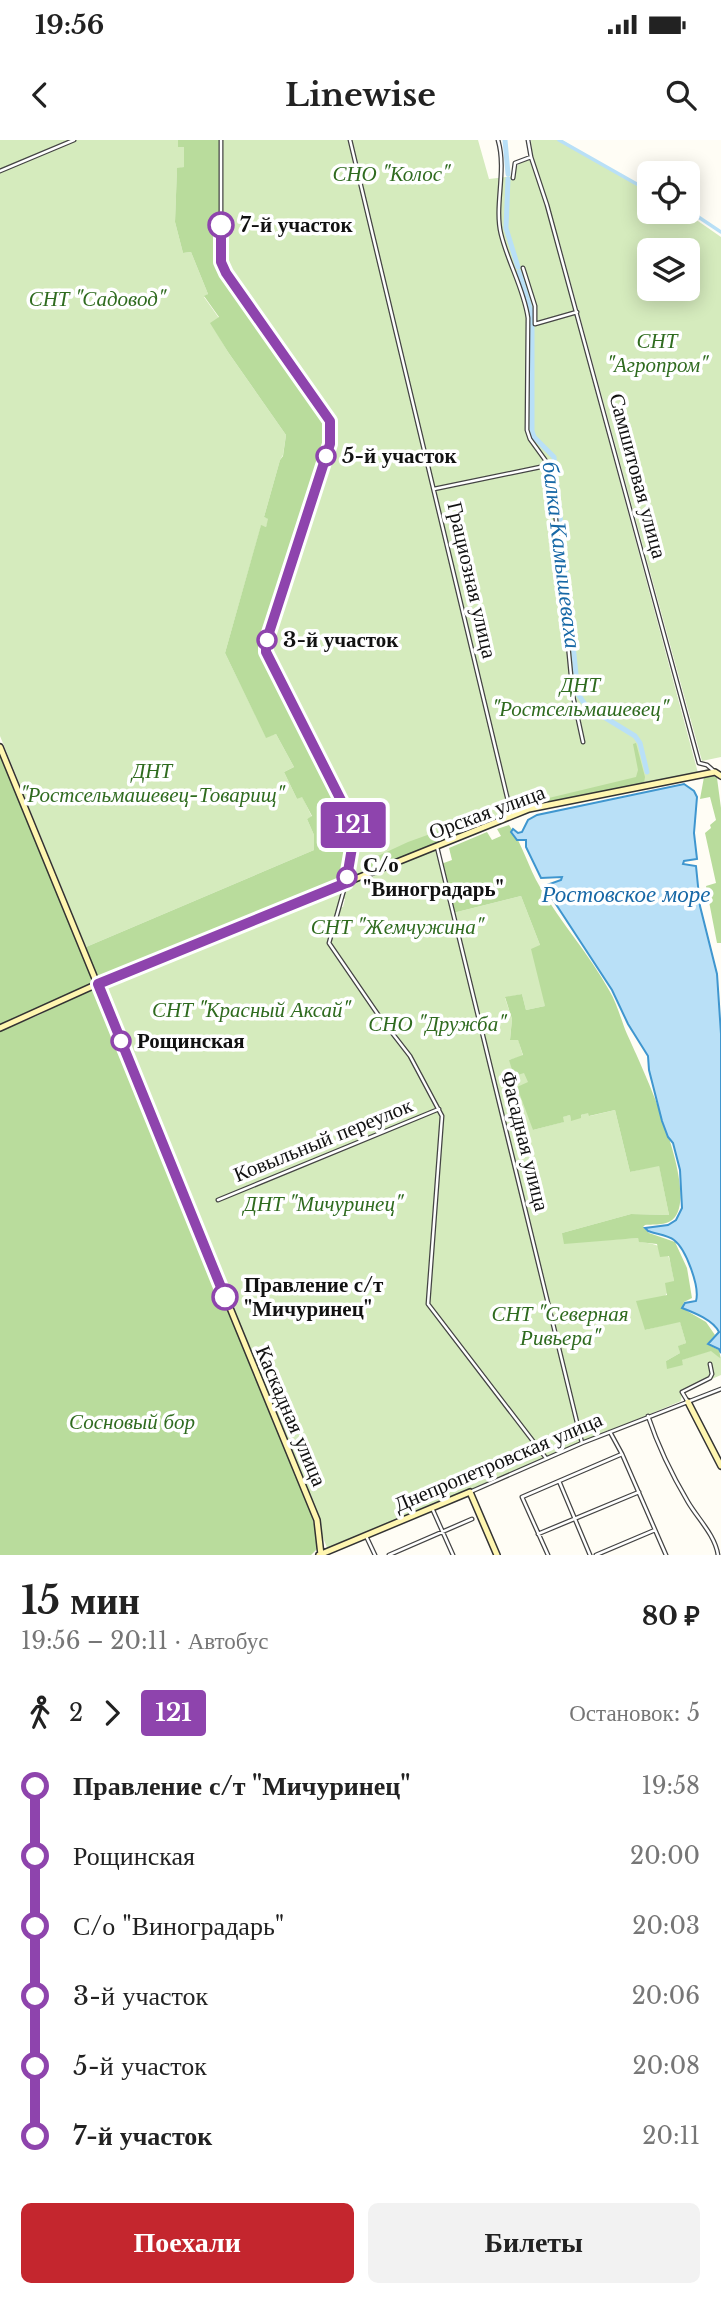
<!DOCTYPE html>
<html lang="ru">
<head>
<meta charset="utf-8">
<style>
	:root { --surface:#fff; --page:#f2f2f2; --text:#222; --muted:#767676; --accent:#c4262e }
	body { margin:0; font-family:"Libre Baskerville",serif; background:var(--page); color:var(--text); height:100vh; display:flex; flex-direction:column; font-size:26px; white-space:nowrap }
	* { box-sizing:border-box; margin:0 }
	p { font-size:23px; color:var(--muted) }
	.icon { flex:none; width:38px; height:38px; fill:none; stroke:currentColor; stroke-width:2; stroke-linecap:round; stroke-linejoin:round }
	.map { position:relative; height:1415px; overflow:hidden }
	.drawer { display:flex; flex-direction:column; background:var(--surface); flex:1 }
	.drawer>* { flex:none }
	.badge { padding:0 14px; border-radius:5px; font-size:24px; line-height:46px }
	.buttons { position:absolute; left:637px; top:21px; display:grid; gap:14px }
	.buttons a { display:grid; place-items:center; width:63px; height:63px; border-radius:10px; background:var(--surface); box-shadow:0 4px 18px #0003; font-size:35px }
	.map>.badge { position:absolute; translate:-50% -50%; box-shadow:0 0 0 4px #fff }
	.legs { display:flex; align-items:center; gap:10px; height:77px; padding:0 21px; font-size:23px }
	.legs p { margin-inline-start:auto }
	.head { display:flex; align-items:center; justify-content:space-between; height:119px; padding:0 21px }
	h1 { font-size:38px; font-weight:700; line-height:52px }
	.cta { display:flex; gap:14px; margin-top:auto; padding:14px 21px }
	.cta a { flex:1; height:80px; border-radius:10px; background:var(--accent); color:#fff; font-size:28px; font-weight:700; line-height:80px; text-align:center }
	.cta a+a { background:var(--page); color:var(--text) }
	ul { padding:0 21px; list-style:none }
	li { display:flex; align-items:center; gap:24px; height:70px; font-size:26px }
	li i { display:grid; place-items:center; width:10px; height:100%; margin:0 9px; background:currentColor }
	li i::after { content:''; width:18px; height:18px; margin:-9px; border:5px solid; border-radius:50%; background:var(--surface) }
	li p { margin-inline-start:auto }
	li:first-child i { background:linear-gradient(#0000 50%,currentColor 0) }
	li:last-child i { background:linear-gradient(currentColor 50%,#0000 0) }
	.status { display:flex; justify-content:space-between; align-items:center; height:49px; padding:0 35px; background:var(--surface); direction:ltr }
	.status svg { height:19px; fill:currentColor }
	header { display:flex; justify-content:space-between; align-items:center; height:91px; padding:0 21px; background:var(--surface); font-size:32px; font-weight:700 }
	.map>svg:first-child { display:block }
	.green { fill:#d5ebbd; fill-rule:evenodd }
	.forest { fill:#b9dc9c }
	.water { fill:#b9e0f7; stroke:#3f96cf; stroke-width:2 }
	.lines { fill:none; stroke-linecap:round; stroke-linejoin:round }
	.canal { stroke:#b9e0f7; stroke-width:3.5 }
	.river { stroke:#b9e0f7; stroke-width:5 }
	.street-casing { stroke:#444; stroke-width:5 }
	.secondary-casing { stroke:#333; stroke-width:8 }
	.street { stroke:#fff; stroke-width:2.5 }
	.secondary { stroke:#fff6b0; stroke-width:5 }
	.line-1-casing { stroke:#fff; stroke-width:16 }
	.line-1 { stroke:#8e44ad; stroke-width:10 }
	.stop-1-dot { fill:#fff; stroke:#8e44ad; stroke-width:3.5 }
	.labels { text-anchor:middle; stroke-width:7; stroke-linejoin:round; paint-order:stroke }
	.park-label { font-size:21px; font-style:italic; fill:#2f6b1f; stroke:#fff }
	.stop-label { font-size:21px; font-weight:bold; fill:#111; stroke:#fff; text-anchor:start }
	.street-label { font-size:21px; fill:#111; stroke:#fff }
	.water-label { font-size:23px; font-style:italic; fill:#1768a6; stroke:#fff }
</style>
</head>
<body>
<div class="status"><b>19:56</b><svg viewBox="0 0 49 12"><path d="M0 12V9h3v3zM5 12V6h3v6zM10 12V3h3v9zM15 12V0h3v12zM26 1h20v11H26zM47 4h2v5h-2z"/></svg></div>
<header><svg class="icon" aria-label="back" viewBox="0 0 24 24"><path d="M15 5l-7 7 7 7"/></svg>Linewise<svg class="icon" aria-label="search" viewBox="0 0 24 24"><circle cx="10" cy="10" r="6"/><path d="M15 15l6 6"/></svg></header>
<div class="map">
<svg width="721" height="1415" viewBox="0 0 721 1415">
	<rect width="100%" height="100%" fill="#fffdf5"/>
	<path class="green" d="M0,0h178v7h6v20l-7,2 -2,53 8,31 8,-1 17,42 -4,3 15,21 -8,5 17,29 58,83 -3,20 -3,5 -16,57 5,2 -3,8 -5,-1 -36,127 41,84 10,-3 18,33 -10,5 13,27 5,-3 10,21 -5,2 7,16v15l-228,97 -86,-211z
		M219,0h259l11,39 25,-3c2,-11 4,-13 15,-17l16,44 153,570 -165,34 -191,76 10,-41 -85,-176 -6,-13v-13l66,-207 -4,-20 -101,-141 -3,-21z
		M531,0h31l87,53v19h36l36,25v520l-19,4 -142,-517 -28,-89zM649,110h39v39h-39z
		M437,708l16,65 68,-17 19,49 5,61 -19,4 -4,-16 -17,4 7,21 -2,20h8l5,17 -14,4 16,13 4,9 4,48 30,-8 -1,-5 8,-2 1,5 17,-8 2,4 25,-6 15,62 29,-7 10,50 -38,-1 -69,19 9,9 67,-4 2,4c30,3 29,12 34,39l-29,49 35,-9 6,22 -7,3 1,7 -14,8 17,4 -2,-5 31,-10 9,9v16l-39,17 -1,9 -353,149 -201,-494 6,-2 -5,-14 -6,1 -22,-54 4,-4 239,-99 -4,22 4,1 2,-8h-3l4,-14z"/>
	<path class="forest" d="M178,0h41v111l3,21 101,141 4,20 -66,207v13l91,174v15l-10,41 -238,96 -8,-5 -10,-27 228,-97v-15l-7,-16 5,-3 -10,-19 -5,2 -13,-27 10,-5 -18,-33 -10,4 -41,-85 36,-128 5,2 2,-8 -4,-2 16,-57 3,-4 3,-21 -58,-83 -18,-29 9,-6 -15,-21 4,-2 -17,-42 -8,1 -8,-31 2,-54 7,-1v-20h-6z
		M636,603l9,34 -1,6 -126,26 10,-6 108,-26 2,-7 -5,-26z
		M0,613l92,225 -2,6 -36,19 -54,23z
		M712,635l5,3 4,30v135h-4l-11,-57 10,-3 -11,-50 6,-5 -1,-3 6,-5 -6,-23 -10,2 4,-22z
		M480,676l3,11 -115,45 -3,-10 43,-20z
		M509,685c14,20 19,42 31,62 21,36 49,67 69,103 8,13 12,30 18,44 15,33 71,152 48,183 -7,9 -20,7 -30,8l-2,2 6,6 26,9 12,26 5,30 -8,4 -2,6 24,14 9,13 -8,9 12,6 2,9 -10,-8 -29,9 1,5 -16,4 -1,-8 14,-8 -2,-7 8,-3 -6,-21 -35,8 -9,-29 31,-6 -2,-12 9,-2 -5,-25 -9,1 -3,-13 -18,-2 -1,-4 -74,6 -2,-11 69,-19 38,1 -10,-49 -29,6 -15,-62 -26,6 -1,-3 -7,2v3l-10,3 -1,-6 -7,2 1,5 -31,8 -16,-43 11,-5 -4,-9 -10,3 -5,-16 14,-5 -5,-15h-8l2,-21 -7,-22 17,-3 4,16 19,-4 -14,-57 9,-4 -19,-49 -68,17 -12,-49 11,-4 -3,-12 38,-16 5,8 9,-4 -4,-7z
		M91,848l5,2 211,511 10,33v15l-6,6h-311v-524l39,-16z"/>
	<path class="water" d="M684,644l10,7 3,6 -3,36 3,26 -13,2 -1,3 13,2 4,40 17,68 4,60v319l-2,-4 -11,-5 11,-12c-6,-12 -24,-19 -37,-24l3,-5 11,-2c4,-14 -10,-52 -22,-61 -6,-5 -18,-6 -26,-9l-3,-3 23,-3 8,-5 6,-12 -2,-38 -7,-27 -5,-6 -6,-16 -13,-51 -1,-14 -20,-32 -16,-34 -68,-104 17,-6 1,-3 -21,1 -15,-31v-7h-9l-6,-8 2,-3 5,4 4,-1 6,-12 9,-5z"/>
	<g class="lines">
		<path class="canal" d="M559,0l90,51
			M688,70l33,22"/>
		<path class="river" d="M505,0l3,34
			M508,39l-2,49 12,39
			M519,132l13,42v117l2,6 20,20 24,237 8,12 49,30 5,7 7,29"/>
		<g class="street-casing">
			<path id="street" d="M221,0v115l2,12 102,146 7,15 -2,16 -64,198v10l88,177 -7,50 -18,64 50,73 31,40 32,60 -14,188 118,154
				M350,0l159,665v4l-7,10
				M498,0c9,31 -4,65 3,94 7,29 23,55 27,84l-1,112 3,9 21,29 22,228 10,46
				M528,0l3,17 16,48 152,558 8,2 8,7
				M0,31l74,-31
				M513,38l2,-15 16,-6
				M523,128l12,38v18l42,-12
				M434,349l116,-24
				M437,707l145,596
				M218,1060l221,-91
				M688,1262l-6,-10 28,-14 2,-4 -2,-10
				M648,1276c10,30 24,59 40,86 10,17 27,33 30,53
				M610,1292l12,22 44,101
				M559,1341l31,74
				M470,1352l112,-49 139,-54
				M432,1368l21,47
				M538,1394l101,-42
				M366,1396l9,19
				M389,1415l83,-36
				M548,1415l-26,-58 100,-43
				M596,1415l59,-25"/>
		</g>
		<g class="secondary-casing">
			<path id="secondary" d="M0,607l317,773 4,35
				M0,888l124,-56 405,-163 186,-37 6,4
				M688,1262l33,64
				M319,1415l151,-63 27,63"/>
		</g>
		<use href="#street" class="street"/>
		<use href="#secondary" class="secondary"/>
	</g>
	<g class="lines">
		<g class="line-1-casing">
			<path id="line-1" d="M221,85v37l5,11 104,148v23l-64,198v10l84,166 4,18 -8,47 -248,101 127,313"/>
		</g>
		<use href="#line-1" class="line-1"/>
	</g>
	<g class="stop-1-dot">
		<circle cx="221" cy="85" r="12"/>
		<circle cx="326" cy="316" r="9"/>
		<circle cx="267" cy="500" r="9"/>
		<circle cx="347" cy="737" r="9"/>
		<circle cx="121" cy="901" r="9"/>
		<circle cx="225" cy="1157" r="12"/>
	</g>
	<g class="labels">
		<g class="park-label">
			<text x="391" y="41">СНО "Колос"</text>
			<text x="97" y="166">СНТ "Садовод"</text>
			<text x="657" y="208">СНТ<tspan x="657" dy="24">"Агропром"</tspan></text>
			<text x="580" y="552">ДНТ<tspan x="580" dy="24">"Ростсельмашевец"</tspan></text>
			<text x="152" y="638">ДНТ<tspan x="152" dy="24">"Ростсельмашевец-Товарищ"</tspan></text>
			<text x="397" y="794">СНТ "Жемчужина"</text>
			<text x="251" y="877">СНТ "Красный Аксай"</text>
			<text x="437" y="891">СНО "Дружба"</text>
			<text x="323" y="1071">ДНТ "Мичуринец"</text>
			<text x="560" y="1181">СНТ "Северная<tspan x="560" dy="24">Ривьера"</tspan></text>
			<text x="132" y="1289">Сосновый бор</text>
		</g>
		<g class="stop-label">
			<text x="240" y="92">7-й участок</text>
			<text x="342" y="323">5-й участок</text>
			<text x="283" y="507">3-й участок</text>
			<text x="363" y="732">С/о<tspan x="363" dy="24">"Виноградарь"</tspan></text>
			<text x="137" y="908">Рощинская</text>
			<text x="244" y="1152">Правление с/т<tspan x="244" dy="24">"Мичуринец"</tspan></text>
		</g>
		<g class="street-label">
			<text transform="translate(638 336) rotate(75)" y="7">Самшитовая улица</text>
			<text transform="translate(472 440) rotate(77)" y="7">Грациозная улица</text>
			<text transform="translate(487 672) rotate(-20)" y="7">Орская улица</text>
			<text transform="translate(323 1000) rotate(-22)" y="7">Ковыльный переулок</text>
			<text transform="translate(525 1001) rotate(76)" y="7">Фасадная улица</text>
			<text transform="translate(291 1276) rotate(67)" y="7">Каскадная улица</text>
			<text transform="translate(498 1322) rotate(-23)" y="7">Днепропетровская улица</text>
		</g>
		<g class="water-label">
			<text transform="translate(562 415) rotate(83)" y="8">балка Камышеваха</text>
			<text x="626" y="762">Ростовское море</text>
		</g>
	</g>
</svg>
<div class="buttons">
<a><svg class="icon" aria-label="locate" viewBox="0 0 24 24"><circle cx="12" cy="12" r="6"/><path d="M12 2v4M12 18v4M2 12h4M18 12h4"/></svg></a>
<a><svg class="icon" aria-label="layers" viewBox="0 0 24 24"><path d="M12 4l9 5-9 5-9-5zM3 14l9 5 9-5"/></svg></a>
</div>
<b class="badge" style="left:353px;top:685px;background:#8e44ad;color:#fff">121</b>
</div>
<section class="drawer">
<div class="head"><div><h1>15 мин</h1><p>19:56 – 20:11 · Автобус</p></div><b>80 ₽</b></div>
<div class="legs"><svg class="icon" aria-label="walk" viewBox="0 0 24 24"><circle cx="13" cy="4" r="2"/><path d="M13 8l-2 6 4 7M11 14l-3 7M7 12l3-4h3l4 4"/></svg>2<svg class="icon" aria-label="forward" viewBox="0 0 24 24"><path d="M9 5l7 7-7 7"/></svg><b class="badge" style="background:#8e44ad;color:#fff">121</b><p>Остановок: 5</p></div>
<ul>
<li><i style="color:#8e44ad"></i><b>Правление с/т &quot;Мичуринец&quot;</b><p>19:58</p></li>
<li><i style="color:#8e44ad"></i><span>Рощинская</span><p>20:00</p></li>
<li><i style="color:#8e44ad"></i><span>С/о &quot;Виноградарь&quot;</span><p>20:03</p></li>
<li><i style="color:#8e44ad"></i><span>3-й участок</span><p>20:06</p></li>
<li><i style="color:#8e44ad"></i><span>5-й участок</span><p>20:08</p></li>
<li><i style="color:#8e44ad"></i><b>7-й участок</b><p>20:11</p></li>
</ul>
<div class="cta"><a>Поехали</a><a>Билеты</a></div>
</section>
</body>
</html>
